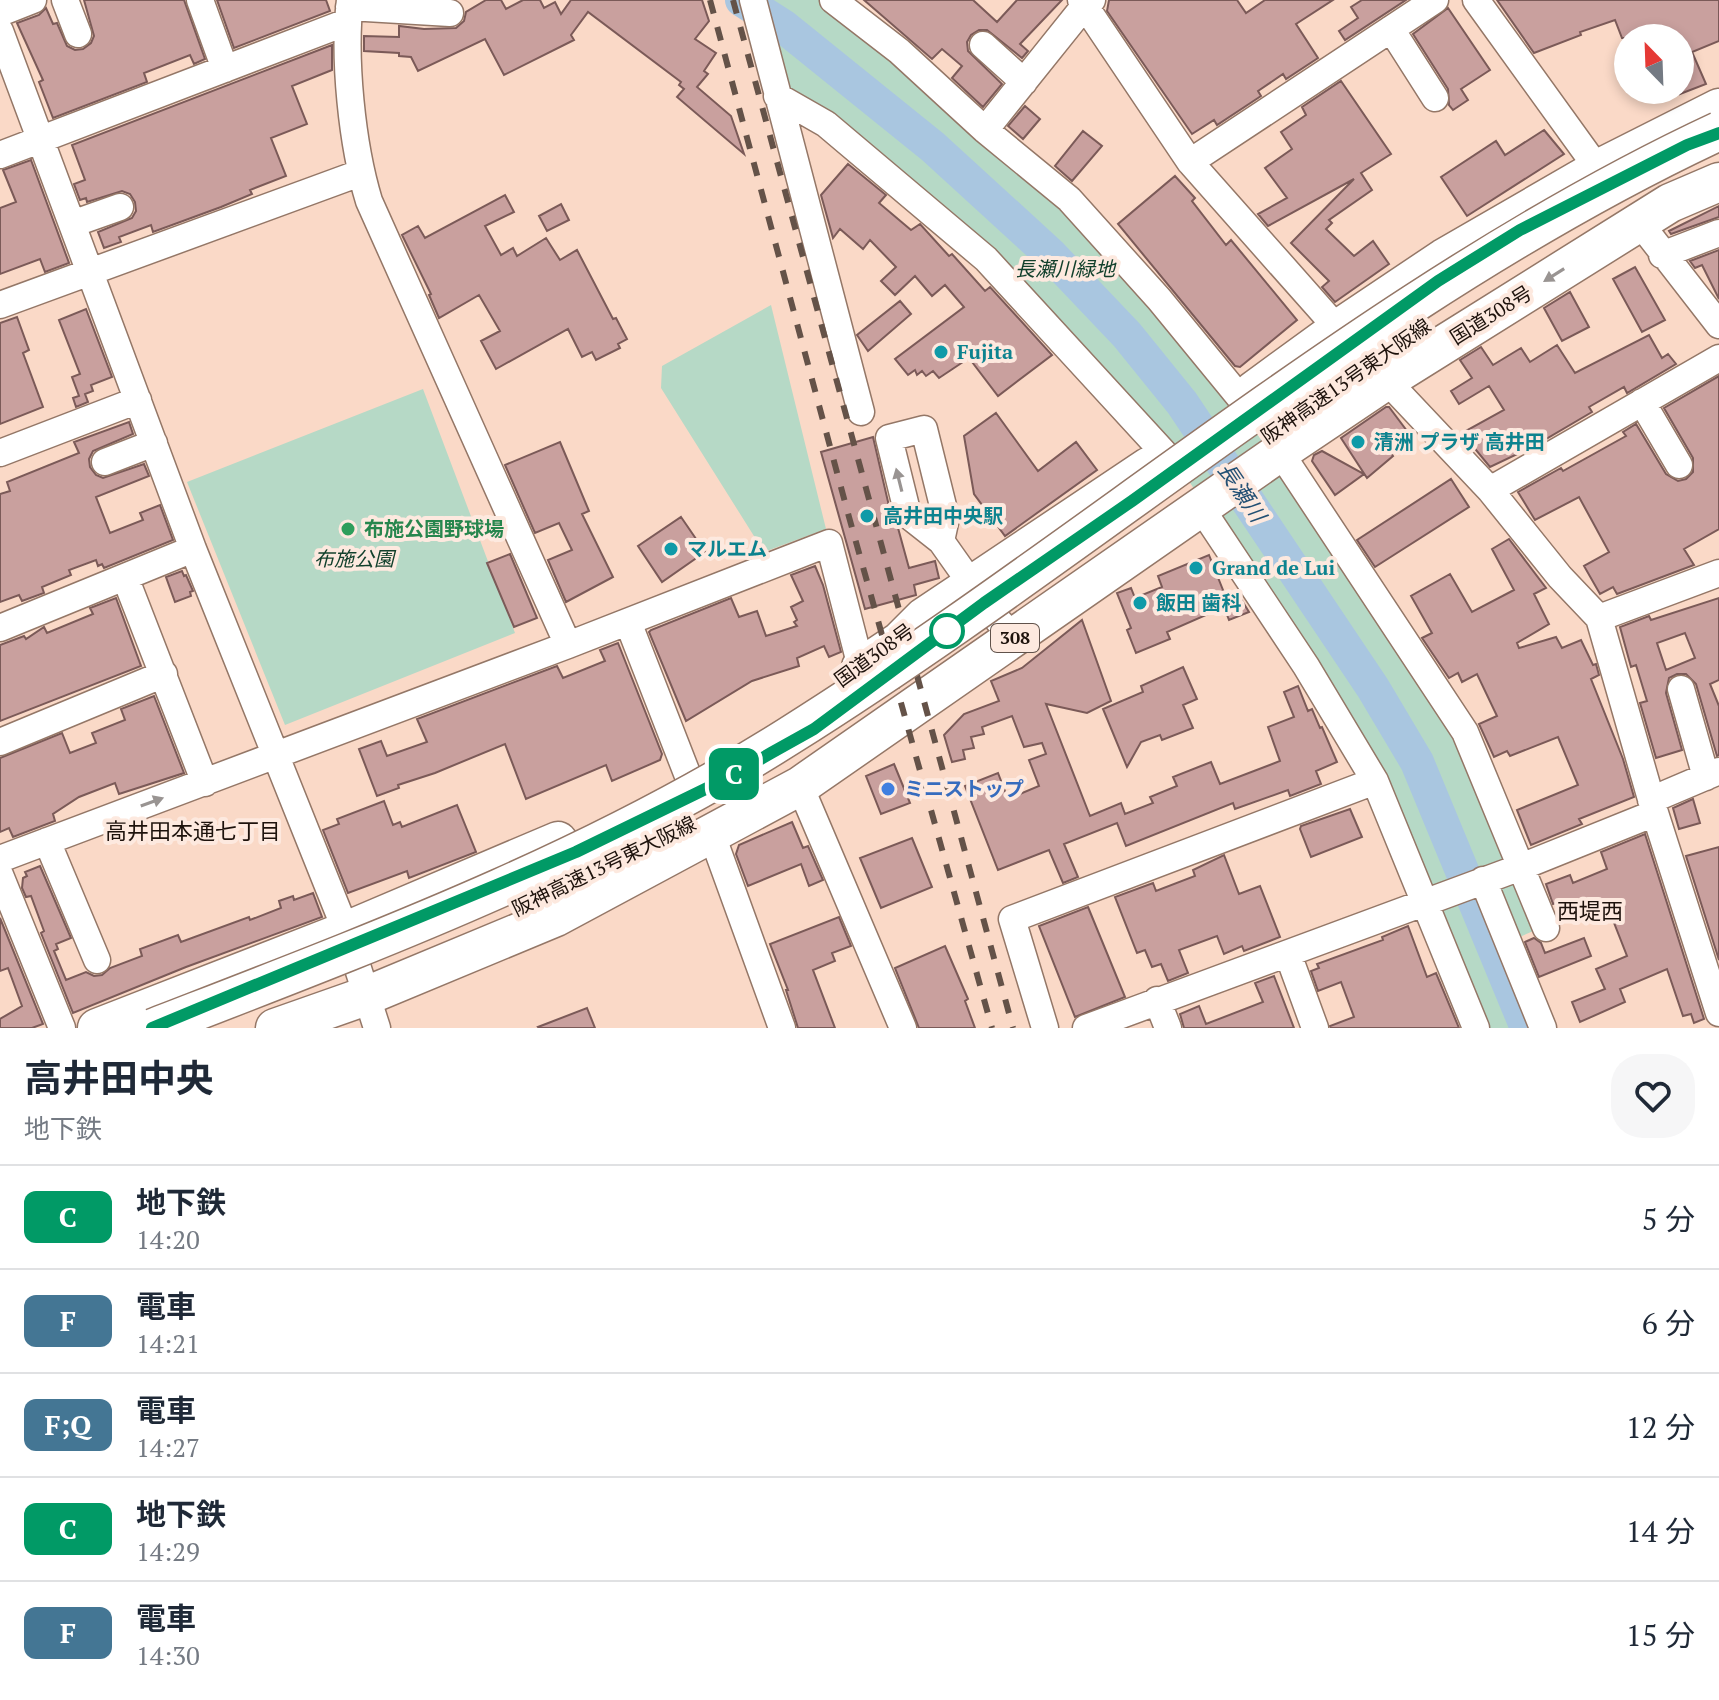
<!DOCTYPE html>
<html lang="ja">
<head>
<meta charset="utf-8">
<style>
	:root { --surface:#fff; --page:#f6f6f7; --text:#1f2937; --muted:#747a83; --line:#e0e1e3 }
	body { margin:0; font-family:"PT Serif","Noto Sans JP",serif; background:var(--page); color:var(--text); height:100vh; display:flex; flex-direction:column; font-size:30px; white-space:nowrap }
	* { box-sizing:border-box; margin:0 }
	p { font-size:26px; color:var(--muted) }
	.icon { flex:none; width:44px; height:44px; fill:none; stroke:currentColor; stroke-width:2; stroke-linecap:round; stroke-linejoin:round }
	.map { position:relative; height:1028px; overflow:hidden }
	.sheet { display:flex; flex-direction:column; background:var(--surface); flex:1 }
	.sheet>* { flex:none }
	.badge { padding:0 16px; border-radius:12px; font-size:28px; line-height:52px }
	.needle { width:52px; rotate:337deg }
	.buttons { position:absolute; left:1614px; top:24px; display:grid; gap:16px }
	.buttons a { display:grid; place-items:center; width:80px; height:80px; border-radius:50%; background:var(--surface); box-shadow:0 4px 12px #0003; font-size:40px }
	.map>.badge { position:absolute; translate:-50% -50%; box-shadow:0 0 0 4px #fff }
	.round { display:grid; place-items:center; flex:none; width:84px; height:84px; border-radius:32px; background:var(--page) }
	.summary { display:flex; align-items:center; justify-content:space-between; height:136px; padding:0 24px }
	h1 { font-size:38px; font-weight:700; line-height:60px }
	ul { padding:0; list-style:none }
	li { display:flex; align-items:center; gap:24px; height:104px; padding:0 24px; border-top:2px solid var(--line) }
	li div { flex:1 }
	li b { display:block; font-size:30px }
	li em { font-style:normal }
	li .badge { min-width:88px; font-weight:700; text-align:center }
	.map>svg:first-child { display:block }
	.green { fill:#b6d9c6 }
	.lines { fill:none; stroke-linecap:round; stroke-linejoin:round }
	.river { stroke:#a9c6e0; stroke-width:34 }
	.building { fill:#c9a09e; stroke:#7b5a58; stroke-width:2; fill-rule:evenodd }
	.minor-casing { stroke:#947767; stroke-width:29 }
	.highway-casing { stroke:#947767; stroke-width:41 }
	.minor { stroke:#fff; stroke-width:26 }
	.highway { stroke:#fff; stroke-width:38 }
	.rail { stroke:#645248; stroke-width:6; stroke-dasharray:14 14; stroke-linecap:butt }
	.highway-bridge-casing { stroke:#947767; stroke-width:41; stroke-linecap:butt }
	.highway-bridge { stroke:#fff; stroke-width:38 }
	.oneway { fill:#999492 }
	.line-casing { stroke:#fff; stroke-width:18 }
	.line { stroke:#019a66; stroke-width:12 }
	.culture-dot { fill:#0f9aa8; stroke:#fde9df; stroke-width:3 }
	.leisure-dot { fill:#2e9e5b; stroke:#fde9df; stroke-width:3 }
	.stop-dot { fill:#fff; stroke:#019a66; stroke-width:4 }
	.shop-dot { fill:#3f7fe0; stroke:#fde9df; stroke-width:3 }
	.labels { text-anchor:middle; stroke-width:8; stroke-linejoin:round; paint-order:stroke }
	.shield { fill:#fde9df; stroke:#60524b; stroke-width:2 }
	.shield-label { font-size:18px; font-weight:bold; fill:#1d120c }
	.park-label { font-size:20px; font-style:italic; fill:#12402c; stroke:#fde9df }
	.street-label { font-size:20px; fill:#1d120c; stroke:#fde9df }
	.culture-label { font-size:20px; font-weight:bold; fill:#0d838f; stroke:#fde9df; text-anchor:start }
	.leisure-label { font-size:20px; font-weight:bold; fill:#27864d; stroke:#fde9df; text-anchor:start }
	.shop-label { font-size:20px; font-weight:bold; fill:#366cbe; stroke:#fde9df; text-anchor:start }
	.water-label { font-size:22px; font-style:italic; fill:#235074; stroke:#fde9df }
	.neighbourhood-label { font-size:22px; fill:#1d120c; stroke:#fde9df }
</style>
</head>
<body>
<div class="map">
<svg width="1719" height="1028" viewBox="0 0 1719 1028">
	<rect width="100%" height="100%" fill="#fad9c7"/>
	<path class="green" d="M760,0h60l75,57 141,122 198,225 40,52 185,285 79,188 -35,15 32,84h-47l-38,-90 -228,-407 -57,-86 -382,-359z
		M771,305l55,224 -62,23 -103,-164 1,-22z
		M423,389l92,244 -230,92 -98,-243z"/>
	<g class="lines">
		<path class="river" d="M742,0l41,26 150,121 117,107 77,81 55,68 191,285 44,74 110,266"/>
	</g>
	<path class="building" d="M84,0h100l21,59 -11,5 -4,-9 -46,18 3,9 -94,36 -14,-36 4,-2 -26,-57 22,-8 7,-7 7,16 4,-1 10,23 8,4 8,-1 8,-6 3,-7z
		M217,0h109l4,11 -96,37z
		M486,0h15l5,9 17,-9h17l4,8 11,-6 6,12 10,-14h131l7,21 -14,18 21,14 -12,18 4,3 -11,13 34,29 13,38 -67,-57 7,-8 -5,-4 2,-3 -93,-70 -17,23 3,5 -70,35 -19,-36 -67,32 -7,-14 -12,-1v-3l-35,-2v-15l35,1v-11l25,3 32,-1 8,-7 2,-9z
		M864,0h109l24,22 20,-22h45l-42,44 8,7 -6,7 -35,-28h-8l-8,5 -4,7 1,9 34,33 -19,23 -31,-29 10,-12 -20,-17 -10,10z
		M1109,0h128l9,13 19,-13h68l-37,24 22,34 -32,21 -3,-5 -25,17 3,5 -44,29 -3,-5 -22,14 -85,-123z
		M1362,0h44l-61,40 -6,-9 19,-13 -7,-11z
		M1497,0h222v41l-27,11 14,32 -26,10v-56h-58l-7,-18 -35,12 1,3 -47,18z
		M1448,8l42,62 -29,19 7,11 -15,10 -4,-5 -1,-16 -35,-55z
		M332,45v25l-40,16 15,38 -36,14 15,38 -36,14 2,4 -31,13 -68,25 -2,-7 -32,12 2,5 -17,6 -6,-16 34,-14 4,-7 -1,-9 -5,-8 -8,-3 -35,11 -1,-4 -6,2 -6,-16 11,-4 -13,-35z
		M1341,81l50,73 -30,19 11,17 -43,30 3,3 -6,6 28,27 19,-15 16,23 -54,38 -13,-15 7,-6 -38,-38 63,-64 -86,47 -10,-12 29,-16 -22,-30 27,-19 -11,-17 25,-17 -4,-8z
		M1025,106l15,13 -17,20 -15,-13z
		M1544,130l20,24 -97,62 -26,-39 55,-36 9,14z
		M1083,131l19,15 -30,35 -17,-15z
		M31,160l38,103 -24,9 -5,-13 -40,15v-66l16,-6 -13,-32z
		M848,164l38,31 -7,8 32,27 9,-6 29,32 3,-2 33,37 5,-4 62,68 -54,41 -29,-38 -30,20 -6,-7 -7,5 -4,-5 -5,4 -2,-5 -7,5 -13,-16 69,-52 -19,-22 -13,11 -17,-20 -20,19 -14,-14 15,-14 -26,-27 -7,9 -23,-20 -7,9 -12,-43z
		M1175,176l20,22 -3,3 34,44 5,-5 66,80 -57,47 -5,-1 -117,-142z
		M505,195l9,17 -29,14 16,29 12,-7 4,8 29,-18 14,22 17,-10 36,69 3,-1 11,21 -9,5 2,4 -24,12 -4,-8 -10,5 -14,-28 -72,40 -15,-28 19,-10 -21,-36 -40,23 -10,-23 2,-1 -29,-59 16,-9 7,12z
		M561,204l8,16 -22,11 -8,-15z
		M1719,206v11l-48,17 -2,-3z
		M1719,250v49l-17,-34 -7,3 -5,-7z
		M1635,267l30,53 -23,12 -29,-53z
		M1570,292l19,35 -27,14 -18,-33z
		M900,301l11,13 -43,37 -11,-16z
		M86,309l26,68 -21,8 2,6 -8,3 3,8 -12,5 -3,-9 6,-2 -7,-19 8,-3 -21,-54z
		M17,317l12,33 -6,3 20,54 -43,17v-101z
		M1649,335l13,23 6,-4 8,10 -49,29 -3,-6 -35,20 3,5 -58,34 -44,21 -28,-34 42,-23 -15,-24 -30,18 -8,-13 21,-13 -12,-18 21,-13 12,18 28,-17 9,14 27,-17 18,28z
		M1719,376v153l-35,20 10,16 -77,29 -4,-7 -13,7 -16,-28 25,-14 -30,-55 -44,23 -17,-28 43,-24 2,3 63,-35 -3,-4 13,-8 30,50 12,7 8,-2 7,-7v-14l-29,-50z
		M1386,407h3l21,28 -22,14 5,7 -26,22 -26,-40z
		M996,413l42,58 38,-29 21,28 -92,66 -31,-42 -10,-58z
		M129,422l4,12 -40,17 -4,8 1,8 6,8 7,3 41,-14 5,12 -53,21 14,36 33,-13 -3,-7 20,-8 13,35 -69,28 -2,-4 -4,2 -2,-6 -27,10 2,5 -29,12 2,6 -22,8 -3,-6 -19,7v-108l10,-3 -3,-9 72,-29 -5,-11z
		M873,437l19,82 6,9 11,40 26,-7 4,17 -25,7 2,10 -51,14 -44,-157z
		M560,442l29,69 -7,3 31,63 -47,25 -18,-42 24,-10 -13,-27 -24,10 -30,-68z
		M1322,451l42,23 -29,21 -23,-34 2,-6z
		M1451,479l18,28 -94,60 -18,-27z
		M681,517l24,35 -43,30 -24,-36z
		M1509,539l37,49 -12,6 15,30 -32,19 2,5 37,-11 6,11 19,-8 12,25 3,-1 3,11 -8,4 32,80 11,38 -55,22 3,5 -51,21 -14,-35 61,-25 -20,-48 -48,19 -3,-5 -13,6 -15,-33 18,-8 -20,-42 -15,8 -4,-9 -9,5 -27,-40 10,-5 -21,-37 39,-22 22,38 42,-22 -22,-41z
		M510,554l27,64 -23,9 -27,-64z
		M1209,555l16,40 11,-4 13,21 -20,8 -5,-13 -57,25 3,7 -34,14 -9,-23 4,-2 -14,-35 14,-5 4,10 27,-11 -4,-11z
		M815,566l8,19 18,67 -12,5 -5,-11 -27,12 2,8 -47,15 -66,40 -37,-89 2,-2 80,-32 8,19 18,-6 9,25 31,-10 -3,-4 3,-2 -6,-13 12,-6 -12,-26z
		M182,571l2,5 2,-1 7,16 -3,1 1,4 -16,6 -9,-25z
		M116,598l25,68 -141,55v-76l24,-9 2,3 18,-12 3,6 46,-19 -3,-6z
		M1719,598v82l-9,4 9,22v49l-2,1 -21,-72 -10,-10h-9l-8,4 -3,15 16,57 -26,8 -16,-55 7,-2 -11,-36 -5,2 -11,-40 29,-11 2,4zM1685,633l10,25 -29,12 -9,-27z
		M1082,620l29,81 -24,12 -41,-9 44,112 31,-13 4,11 28,-11 -3,-6 27,-11 -4,-9 38,-15 9,22 60,-23 -12,-34 26,-10 -10,-25 14,-6 10,25 4,-2 8,19 2,-1 15,35 -21,9 5,13 -31,12 -2,-6 -53,19 -2,-6 -107,43 -9,-23 -53,21 14,33 -15,6 -14,-33 -51,20 -33,-84 33,-13 10,26 31,-13 -10,-26 17,-6 -4,-11 -18,4 -12,-31 -30,11 2,7 -13,3 3,11 -11,2 2,9 -13,3 -8,-27 20,-21 35,-13 -8,-20 31,-13z
		M618,643l44,111 -2,6 -48,21 -6,-16 -80,34 -21,-55 -70,29 -37,12 1,3 -22,8 -18,-47 22,-8 6,15 40,-14 -10,-23 140,-53 6,12 42,-17 -5,-11z
		M1183,667l14,32 -14,6 10,23 -31,12 -2,-5 -19,7 -14,25 -24,-58 40,-17 -2,-6z
		M154,696l30,77 -65,21 -4,-11 -36,14 -26,17 2,7 -42,16 -4,-9 -9,4v-74l62,-25 8,20 26,-10 -4,-10 33,-13 -4,-11z
		M894,764l16,39 -29,11 -15,-38z
		M1693,799l7,24 -21,6 -6,-21z
		M384,801l9,24 7,-3 2,5 55,-22 19,47 -67,26 -2,-7 -59,22 -25,-63 16,-6 -2,-5z
		M1350,809l12,28 -51,20 -11,-28 1,-3z
		M792,822l11,26 5,-2 15,34 -14,6 -8,-22 -53,22 -12,-32 3,-9z
		M1645,834l59,185 -10,4 -3,-9 -8,2 -16,-47 -47,20 5,13 -45,20 -8,-20 33,-13 -9,-20 31,-13 -20,-51 -37,15 -8,-19 -9,3 -7,-20 24,-9 3,8 34,-14 -6,-17z
		M912,838l20,49 -51,21 -21,-50z
		M1719,847v113l-33,-104z
		M1224,855l15,39 21,-8 20,51 -36,14 -2,-5 -18,8 -7,-18 -38,14 9,23 -20,8 -7,-17 -9,3 -7,-17 -8,3 -22,-56 38,-14 3,8 39,-15 -2,-6z
		M40,866l31,72 -15,6 2,5 -4,2 12,29 20,-8 8,4 8,-1 8,-7 32,-12 -2,-7 38,-14 3,7 68,-25 1,3 31,-12 -2,-7 14,-5 1,4 19,-7 9,24 -136,50 -113,46 -32,-80 3,-2 -13,-35 -5,1 -4,-9 1,-10 4,-2 -2,-4z
		M1088,907l37,90 -50,20 -36,-91z
		M839,917l12,29 -19,7 3,8 -22,9 22,58h-37l-12,-38h2l-18,-46z
		M0,918l43,106 -11,4h-32v-9l22,-13 -14,-38 -8,3z
		M1408,926l19,51 9,-4 23,55h-128l-1,-2 24,-9 -13,-35 -23,9 -7,-20 8,-3 -2,-4 66,-24 -1,-3z
		M1534,938l7,5 4,10 39,-15 7,18 -52,21 -14,-35z
		M945,946l23,53 -3,2 10,27h-56l-24,-60z
		M1274,976l20,52h-110l-4,-14 19,-8 7,18 57,-22 -8,-19z
		M587,1008l8,20h-56l-1,-1z"/>
	<g class="lines">
		<g class="minor-casing">
			<path id="minor" d="M65,0l13,34
				M200,0l25,69
				M350,0c-7,58 2,145 19,201l199,444
				M753,0l108,412
				M833,0l66,51 86,79 84,69 90,100 82,100
				M1081,0l109,162 148,167 152,161 70,87 39,41 56,195 64,200
				M1476,0l122,169
				M349,7l101,6
				M0,13l33,-13
				M1391,29l44,69
				M0,31l193,518 153,382 31,97
				M983,45l41,37
				M777,96l49,28 160,135 180,196
				M985,130l101,-126 6,-4
				M0,155l347,-133
				M1190,162l245,-162
				M1639,222l80,103
				M72,224l48,-17
				M1662,255l57,-22
				M0,305l360,-132
				M1642,402l37,63
				M1280,452l185,280 81,196
				M0,453l138,-53
				M105,462l49,-19
				M1490,490l229,-132
				M1201,508l105,158 69,115 101,247
				M941,541l5,-23 -22,-89 -35,9 19,77 33,26 53,75 21,23
				M125,577l80,206
				M1599,618l120,-45
				M628,622l60,154
				M0,628l193,-79
				M1681,689l25,88
				M0,742l164,-68
				M800,786l103,242
				M1651,800l68,-29
				M712,835l70,193
				M47,841l50,119
				M0,859l568,-214 261,-102 32,124
				M0,875l62,153
				M1483,880l60,148
				M1288,954l27,74
				M1157,1000l11,28
				M1045,1028l-33,-109 363,-138
				M1086,1028l435,-161 134,-54"/>
		</g>
		<g class="highway-casing">
			<path id="highway" d="M1253,391l85,-62 106,-71 154,-89 121,-61
				M861,667l39,-26 24,-24 224,-150
				M97,1028l249,-97 212,-90
				M275,1028l91,-32 190,-79 244,-131 480,-334 107,-72 283,-177 49,-21"/>
		</g>
		<use href="#minor" class="minor"/>
		<use href="#highway" class="highway"/>
		<path class="rail" d="M710,0l139,517 143,511
			M733,0l280,1028"/>
		<g class="highway-bridge-casing">
			<path id="highway-bridge" d="M153,1028c219,-85 437,-166 636,-292 312,-196 595,-449 930,-605"/>
		</g>
		<use href="#highway-bridge" class="highway-bridge"/>
	</g>
	<defs><path id="oneway-solid" d="M-6-.8H1V-3.2L6.5 0L1 3.2V.8H-6Z" transform="scale(2)"/></defs>
	<g class="oneway">
		<use href="#oneway-solid" transform="translate(1554 275) rotate(148)"/>
		<use href="#oneway-solid" transform="translate(899 480) rotate(-104)"/>
		<use href="#oneway-solid" transform="translate(152 802) rotate(-20)"/>
	</g>
	<g class="lines">
		<g class="line-casing">
			<path id="line" d="M152,1028l424,-176 152,-74 43,-25 43,-24 170,-126 148,-102 306,-220 82,-51 167,-85 32,-12"/>
		</g>
		<use href="#line" class="line"/>
	</g>
	<g class="culture-dot">
		<circle cx="941" cy="352" r="8"/>
		<circle cx="1358" cy="442" r="8"/>
		<circle cx="867" cy="516" r="8"/>
		<circle cx="671" cy="549" r="8"/>
		<circle cx="1196" cy="568" r="8"/>
		<circle cx="1140" cy="603" r="8"/>
	</g>
	<circle class="leisure-dot" cx="348" cy="529" r="8"/>
	<circle class="stop-dot" cx="947" cy="631" r="16"/>
	<circle class="shop-dot" cx="888" cy="789" r="8"/>
	<g class="labels">
		<rect class="shield" x="991" y="624" width="48" height="28" rx="6"/>
		<g class="shield-label">
			<text x="1015" y="644">308</text>
		</g>
		<g class="park-label">
			<text x="1065" y="276">長瀬川緑地</text>
			<text x="354" y="566">布施公園</text>
		</g>
		<g class="street-label">
			<text transform="translate(1491 315) rotate(-32)" y="7">国道308号</text>
			<text transform="translate(1346 381) rotate(-35)" y="7">阪神高速13号東大阪線</text>
			<text transform="translate(874 655) rotate(-36)" y="7">国道308号</text>
			<text transform="translate(604 866) rotate(-26)" y="7">阪神高速13号東大阪線</text>
		</g>
		<g class="culture-label">
			<text x="957" y="359">Fujita</text>
			<text x="1374" y="449">清洲 プラザ 高井田</text>
			<text x="883" y="523">高井田中央駅</text>
			<text x="687" y="556">マルエム</text>
			<text x="1212" y="575">Grand de Lui</text>
			<text x="1156" y="610">飯田 歯科</text>
		</g>
		<g class="leisure-label">
			<text x="364" y="536">布施公園野球場</text>
		</g>
		<g class="shop-label">
			<text x="904" y="796">ミニストップ</text>
		</g>
		<g class="water-label">
			<text transform="translate(1242 492) rotate(56)" y="8">長瀬川</text>
		</g>
		<g class="neighbourhood-label">
			<text x="193" y="839">高井田本通七丁目</text>
			<text x="1590" y="919">西堤西</text>
		</g>
	</g>
</svg>
<div class="buttons">
<a><svg class="needle" viewBox="-14 -14 28 28"><path d="M0-13l5 13h-10z" fill="#e53935"/><path d="M0 13l5-13h-10z" fill="#747a83"/></svg></a>
</div>
<b class="badge" style="left:734px;top:774px;background:#019a66;color:#fff">C</b>
</div>
<section class="sheet">
<div class="summary"><div><h1>高井田中央</h1><p>地下鉄</p></div><a class="round"><svg class="icon" aria-label="heart" viewBox="0 0 24 24"><path d="M12 20l-8-8c-3-5 5-10 8-4 3-6 11-1 8 4z"/></svg></a></div>
<ul>
<li><span class="badge" style="background:#019a66;color:#fff">C</span><div><b>地下鉄</b><p>14:20</p></div><em>5 分</em></li>
<li><span class="badge" style="background:#447694;color:#fff">F</span><div><b>電車</b><p>14:21</p></div><em>6 分</em></li>
<li><span class="badge" style="background:#447694;color:#fff">F;Q</span><div><b>電車</b><p>14:27</p></div><em>12 分</em></li>
<li><span class="badge" style="background:#019a66;color:#fff">C</span><div><b>地下鉄</b><p>14:29</p></div><em>14 分</em></li>
<li><span class="badge" style="background:#447694;color:#fff">F</span><div><b>電車</b><p>14:30</p></div><em>15 分</em></li>
</ul>
</section>
</body>
</html>
